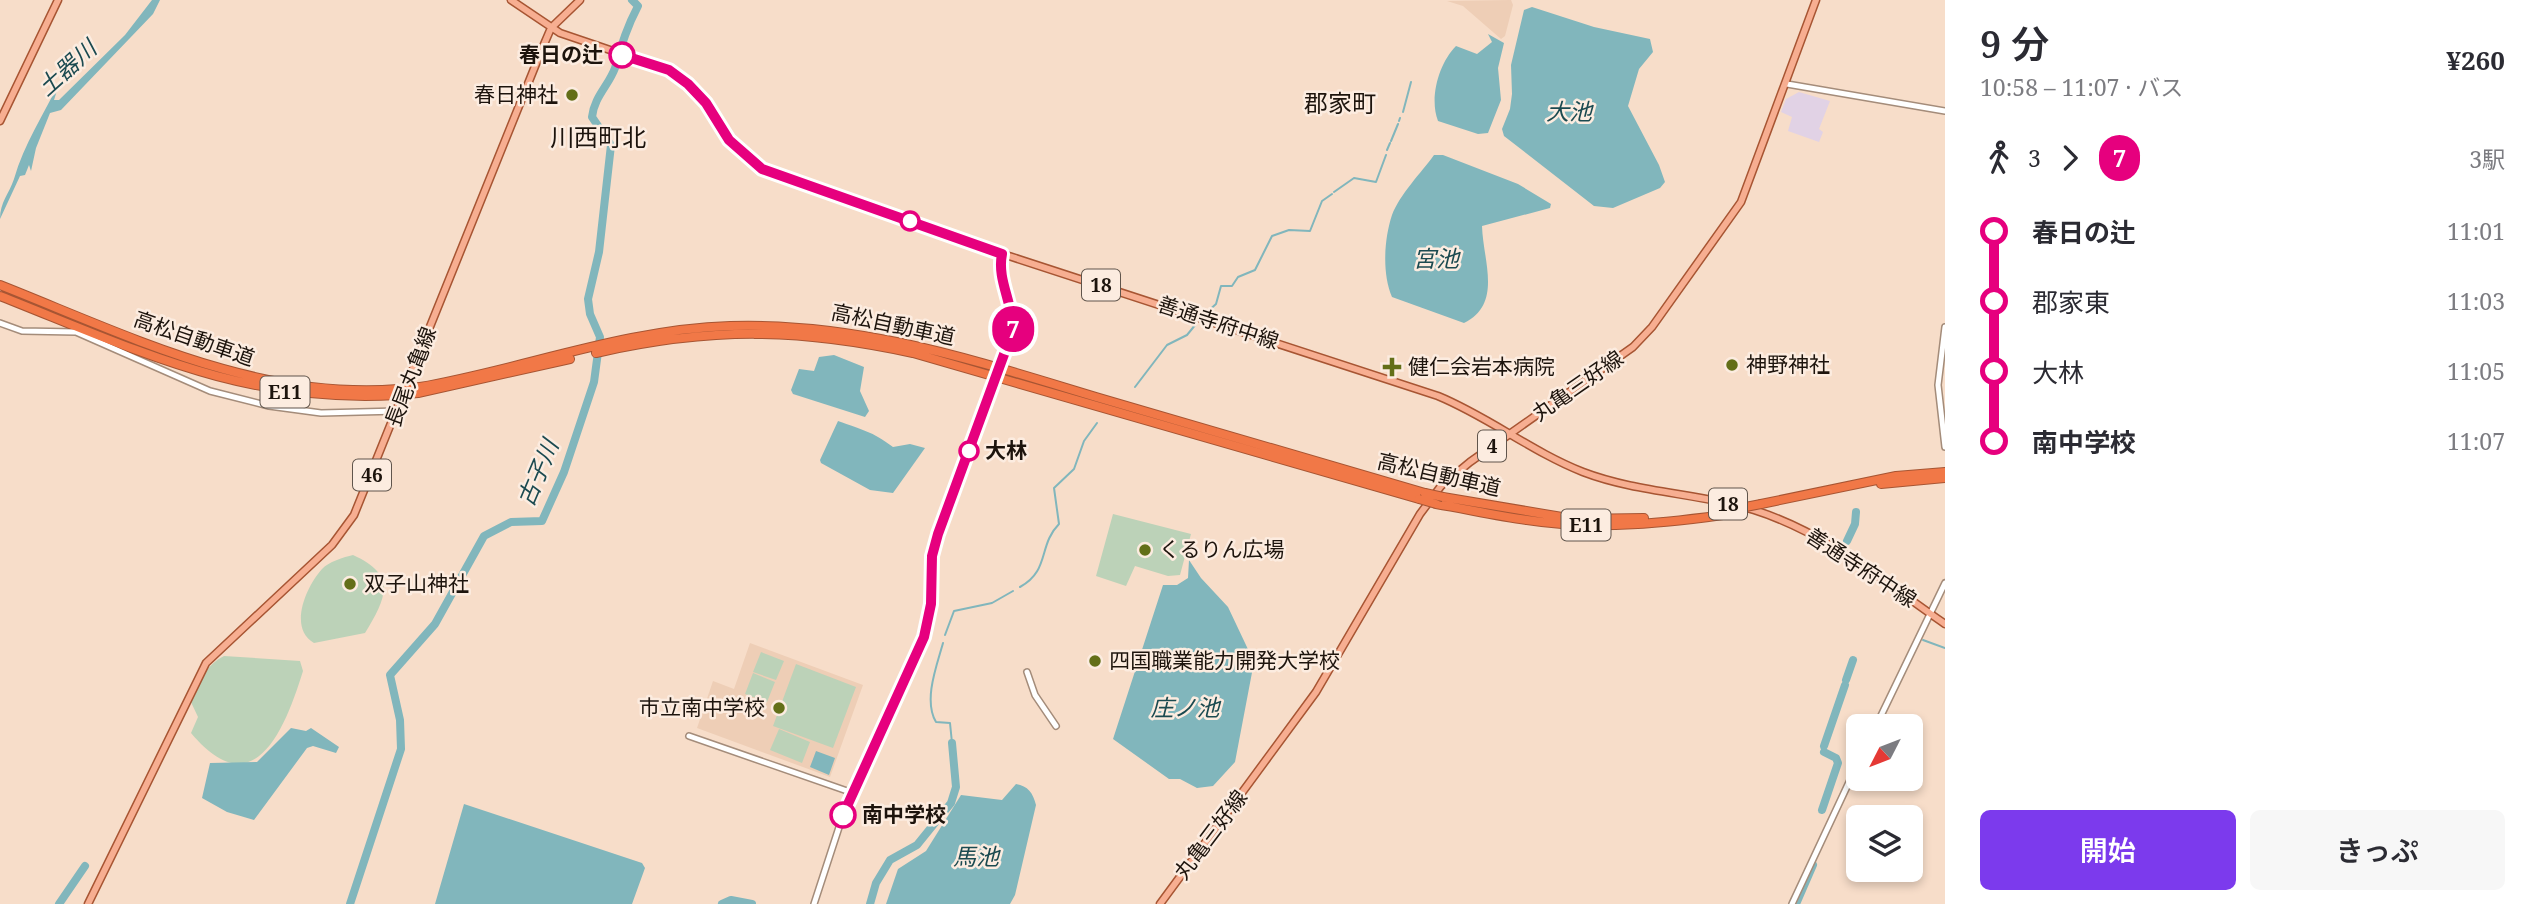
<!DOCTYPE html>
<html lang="ja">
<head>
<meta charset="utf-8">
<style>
	:root { --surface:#fff; --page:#f7f7f7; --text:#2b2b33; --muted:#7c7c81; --accent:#7c3aed }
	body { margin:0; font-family:"Noto Serif","Noto Sans JP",serif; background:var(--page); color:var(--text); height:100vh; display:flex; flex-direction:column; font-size:26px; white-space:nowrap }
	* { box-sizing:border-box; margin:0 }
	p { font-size:23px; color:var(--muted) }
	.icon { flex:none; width:38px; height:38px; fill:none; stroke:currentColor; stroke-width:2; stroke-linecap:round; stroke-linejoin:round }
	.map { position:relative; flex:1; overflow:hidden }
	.panel { display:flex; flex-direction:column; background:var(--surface); width:595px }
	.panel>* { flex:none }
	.badge { padding:0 14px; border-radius:23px; font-size:24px; line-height:46px }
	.needle { width:46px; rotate:228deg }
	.fabs { position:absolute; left:1846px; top:714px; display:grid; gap:14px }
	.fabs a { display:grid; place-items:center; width:77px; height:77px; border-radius:10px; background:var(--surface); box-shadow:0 4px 10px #0003; font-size:35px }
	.map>.badge { position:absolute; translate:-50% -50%; box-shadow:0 0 0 4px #fff }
	.legs { display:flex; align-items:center; gap:10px; height:77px; padding:0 35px; font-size:23px }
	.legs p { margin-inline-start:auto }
	.headline { display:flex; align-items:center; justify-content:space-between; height:119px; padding:0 35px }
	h1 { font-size:38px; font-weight:600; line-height:52px }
	.cta { display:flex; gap:14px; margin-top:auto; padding:14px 35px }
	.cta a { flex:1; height:80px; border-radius:10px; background:var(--accent); color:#fff; font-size:28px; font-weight:600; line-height:80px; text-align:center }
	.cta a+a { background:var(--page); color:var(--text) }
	ul { padding:0 35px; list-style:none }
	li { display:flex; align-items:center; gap:24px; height:70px; font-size:26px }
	li i { display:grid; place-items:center; width:10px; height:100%; margin:0 9px; background:currentColor }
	li i::after { content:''; width:18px; height:18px; margin:-9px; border:5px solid; border-radius:50%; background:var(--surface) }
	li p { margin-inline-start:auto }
	li:first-child i { background:linear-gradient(#0000 50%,currentColor 0) }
	li:last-child i { background:linear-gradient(currentColor 50%,#0000 0) }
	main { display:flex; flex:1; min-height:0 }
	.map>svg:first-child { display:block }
	.commercial { fill:#e1d2e5 }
	.built { fill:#eeceb6 }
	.green { fill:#bcd2b8 }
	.water { fill:#81b6bc }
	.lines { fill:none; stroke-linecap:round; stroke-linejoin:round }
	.stream { stroke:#81b6bc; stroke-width:2 }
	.river { stroke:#81b6bc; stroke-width:8 }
	.minor-casing { stroke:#a48c7a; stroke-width:8 }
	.major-casing { stroke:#a75533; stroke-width:9 }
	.highway-casing { stroke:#a75533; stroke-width:10 }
	.minor { stroke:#fff; stroke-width:5 }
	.major { stroke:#f7ae91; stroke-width:6 }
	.highway { stroke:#f17847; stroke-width:8 }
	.highway-bridge-casing { stroke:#a75533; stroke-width:10; stroke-linecap:butt }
	.highway-bridge { stroke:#f17847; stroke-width:8 }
	.line-1-casing { stroke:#fff; stroke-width:16 }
	.line-1 { stroke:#e6007e; stroke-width:10 }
	.stop-1-dot { fill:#fff; stroke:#e6007e; stroke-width:3.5 }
	.poi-dot { fill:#636f18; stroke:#fcece0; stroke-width:2.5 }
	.labels { text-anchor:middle; stroke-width:5; stroke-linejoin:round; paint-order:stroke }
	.shield { fill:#fcece0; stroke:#60554c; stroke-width:2 }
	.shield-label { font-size:19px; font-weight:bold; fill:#1d140d }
	.stop-label { font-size:21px; font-weight:bold; fill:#1d140d; stroke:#fcece0; text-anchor:start }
	.poi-label { font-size:21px; fill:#1d140d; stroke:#fcece0; text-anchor:start }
	.street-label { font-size:21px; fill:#1d140d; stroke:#fcece0 }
	.water-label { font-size:23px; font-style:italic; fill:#1b4a50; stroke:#fcece0 }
	.quarter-label { font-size:24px; fill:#1d140d; stroke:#fcece0 }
</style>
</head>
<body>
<main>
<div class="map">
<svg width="1945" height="904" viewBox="0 0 1945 904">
	<rect width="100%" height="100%" fill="#f7ddc9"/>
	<path class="commercial" d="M1799,92l31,9 -11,28 4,3 -4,10 -31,-11 4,-14 -11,-5 5,-13z"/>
	<path class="built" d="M1511,0l2,5 -8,31 -4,3 -38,-33 -16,-5z
		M750,643l113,42 -33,92 -133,-49 16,-47 21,8z"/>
	<path class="green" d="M1113,514l78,20 -11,41 -12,1 -33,-10 -9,20 -30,-10z
		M353,555c45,20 33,43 12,78l-51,10c-26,-15 -8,-56 8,-74 6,-7 22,-12 31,-14z
		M761,652l23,9 -8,19 -23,-8z
		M224,656l76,5 3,10c-18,58 -49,137 -112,62l7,-16 -8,-17c7,-16 17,-36 34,-44z
		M796,664l60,23 -23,61 -60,-22z
		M753,673l22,9 -8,20 -22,-8z
		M779,729l31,13 -8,21 -32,-13z"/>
	<path class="water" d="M152,0h8l-7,14 -92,96 -11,3 -14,35 -5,23 -2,-6 -4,10 -5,1 -20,43c0,-17 9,-25 14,-40 10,-35 30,-65 46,-98l-6,19h5l66,-65z
		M1532,7l62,20 56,12 3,13 -14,17 -11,37 31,59 6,17 -5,6 -47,20 -19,-2 -90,-70 -2,-7 8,-20 2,-15 -1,-29 13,-55z
		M1488,34l16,9 -6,25 3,32 -13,33 -10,1 -40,-13c-9,-23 1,-58 18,-75l21,8 15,-12z
		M1434,155h9l75,29 33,20 -1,4 -68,18c1,35 21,78 -18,97l-72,-26c-10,-23 -8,-58 0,-82 8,-21 29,-42 42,-60z
		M834,355l30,12 -4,24 9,20 -4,6 -72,-23 -2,-4 8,-21 15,2 5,-14z
		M838,421c24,9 34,10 55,26l17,-3 15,4 -32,45 -23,-3 -49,-27 -1,-3z
		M1189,560l12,18 27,29 26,55 -19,100 -22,24 -16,2 -17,-9h-11l-56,-40 50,-154h14l11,-7z
		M291,728l15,3 5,-3 28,19 -3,6 -23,-7 -6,2 -53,72 -27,-8 -25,-14 8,-35 47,-1z
		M816,751l19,7 -6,17 -19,-8z
		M1016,784c12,2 17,9 20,21l-21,90 -5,9h-124l12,-35 28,-18 35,-56 41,5z
		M464,804l178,59 3,5 -13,36h-197z"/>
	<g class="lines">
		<path class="stream" d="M1403,112l8,-30
			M1399,121l1,-3
			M1391,141l7,-17
			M1387,150l3,-7
			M1334,192l20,-14 22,4 10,-27
			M1205,314l11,-10 5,-18h11l6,-9 17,-7 17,-34 17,-6 21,1 12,-30 10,-7
			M1135,387l32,-42 20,-10 9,-11
			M1020,587c30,-16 18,-42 39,-63l-5,-36 20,-19 10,-28 13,-18
			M945,635l9,-24 38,-8 21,-12
			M1923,640l22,8
			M943,643c-6,22 -20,57 -7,79l14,1 2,20"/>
		<path class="river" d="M1847,541l8,-17 1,-12
			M1846,680l7,-20
			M1824,746l21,-61
			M1822,810l16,-47 -2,-5 -12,-6
			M59,904l26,-38
			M350,904l51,-155 -1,-29 -10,-45 45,-51 49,-88 27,-14 31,-1 22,-49 30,-90 6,-45 -10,-23 -2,-15 11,-47 12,-107 -19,-28c2,-20 17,-32 23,-49 7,-24 11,-39 23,-62l-6,-6
			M722,904l9,-4 21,4
			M870,904l6,-21 14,-23 27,-15 34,-42 5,-16 -4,-44
			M1796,904l17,-39"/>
		<g class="minor-casing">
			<path id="minor" d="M1787,84l158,27
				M0,323l22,8 54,1 134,59 59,15 52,7 77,-2
				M1945,327l-7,58 7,62
				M1000,363l13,-38 -12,-47 1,-24
				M1027,672l8,23 21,31
				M1876,726l69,-143
				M689,736l164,57
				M814,904l29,-89 81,-178 7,-33 4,-59 59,-165
				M1792,904l66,-141"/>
		</g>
		<g class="major-casing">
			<path id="major" d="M511,0l49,33 109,37 27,21 32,49 34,29 247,87 429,140c51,21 94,56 145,76 55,21 116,21 171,38 73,23 130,72 191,114
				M0,121l58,-121
				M88,904l118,-241 126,-118 22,-30 188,-466 9,-21 29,-28
				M1160,904l156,-212 104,-178 21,-28 29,-24 163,-115 19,-20 89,-125 75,-202"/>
		</g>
		<g class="highway-casing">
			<path id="highway" d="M0,285c129,51 256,115 398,104
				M0,296c137,54 244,108 397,99
				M596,353c115,-26 202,-25 317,0l506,146
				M420,387c103,-18 205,-58 310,-61 130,-4 243,34 366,71 109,32 219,64 329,96
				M418,393l152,-34
				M1881,484l64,-6
				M1443,497l131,22 70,-1
				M1436,504c30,5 61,12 91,16 70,11 141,3 210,-7
				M1761,504l135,-28 49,-4"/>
		</g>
		<use href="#minor" class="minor"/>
		<use href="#major" class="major"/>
		<use href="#highway" class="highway"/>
		<g class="highway-bridge-casing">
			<path id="highway-bridge" d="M398,389l22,-2
				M397,395l21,-2
				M1425,493l18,4
				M1419,499l17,5
				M1725,511l36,-7"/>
		</g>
		<use href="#highway-bridge" class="highway-bridge"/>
	</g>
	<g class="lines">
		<g class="line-1-casing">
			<path id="line-1" d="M622,55l47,15 19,14 18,19 23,37 33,29 240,85c-6,30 16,54 8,84l-72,196 -6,22 -1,48 -7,33 -81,178"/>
		</g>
		<use href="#line-1" class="line-1"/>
	</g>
	<g class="stop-1-dot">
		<circle cx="622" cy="55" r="12"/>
		<circle cx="910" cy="221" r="9"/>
		<circle cx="969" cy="451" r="9"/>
		<circle cx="843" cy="815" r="12"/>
	</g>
	<g class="poi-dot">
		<circle cx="572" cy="95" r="7"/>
		<circle cx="1732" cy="365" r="7"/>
		<path d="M1388.5 356.5h7v7h7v7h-7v7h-7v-7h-7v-7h7z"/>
		<circle cx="1145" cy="550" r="7"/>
		<circle cx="350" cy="584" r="7"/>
		<circle cx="1095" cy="661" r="7"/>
		<circle cx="779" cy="708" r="7"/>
	</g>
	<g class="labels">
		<g class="shield">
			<rect x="1082" y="269.5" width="38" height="31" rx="5"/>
			<rect x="260.5" y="376.5" width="49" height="31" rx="5"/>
			<rect x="1478" y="430.5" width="28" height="31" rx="5"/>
			<rect x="353" y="459.5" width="38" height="31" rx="5"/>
			<rect x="1709" y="488.5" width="38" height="31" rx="5"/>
			<rect x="1561.5" y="509.5" width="49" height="31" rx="5"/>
		</g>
		<g class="shield-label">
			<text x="1101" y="292">18</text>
			<text x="285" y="399">E11</text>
			<text x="1492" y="453">4</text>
			<text x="372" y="482">46</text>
			<text x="1728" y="511">18</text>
			<text x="1586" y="532">E11</text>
		</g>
		<g class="stop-label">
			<text x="603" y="62" text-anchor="end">春日の辻</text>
			<text x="985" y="458">大林</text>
			<text x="862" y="822">南中学校</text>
		</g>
		<g class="poi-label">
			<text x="558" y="102" text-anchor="end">春日神社</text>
			<text x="1746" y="372">神野神社</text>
			<text x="1408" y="374">健仁会岩本病院</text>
			<text x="1159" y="557">くるりん広場</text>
			<text x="364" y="591">双子山神社</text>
			<text x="1109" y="668">四国職業能力開発大学校</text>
			<text x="765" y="715" text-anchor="end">市立南中学校</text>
		</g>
		<g class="street-label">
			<text transform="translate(1218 323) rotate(18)" y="7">善通寺府中線</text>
			<text transform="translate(893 325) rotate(12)" y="7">高松自動車道</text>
			<text transform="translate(194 339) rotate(19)" y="7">高松自動車道</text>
			<text transform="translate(411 377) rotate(-69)" y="7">長尾丸亀線</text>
			<text transform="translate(1578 386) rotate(-35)" y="7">丸亀三好線</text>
			<text transform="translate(1439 475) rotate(13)" y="7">高松自動車道</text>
			<text transform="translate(1861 568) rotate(33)" y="7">善通寺府中線</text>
			<text transform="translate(1211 835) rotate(-53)" y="7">丸亀三好線</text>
		</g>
		<g class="water-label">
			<text transform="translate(67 68) rotate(-42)" y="8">土器川</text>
			<text x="1569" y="120">大池</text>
			<text x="1436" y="267">宮池</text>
			<text transform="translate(538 473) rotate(-67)" y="8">古子川</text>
			<text x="1185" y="716">庄ノ池</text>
			<text x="976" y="865">馬池</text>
		</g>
		<g class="quarter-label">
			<text x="1340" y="112">郡家町</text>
			<text x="598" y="146">川西町北</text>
		</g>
	</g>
</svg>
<div class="fabs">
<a><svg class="needle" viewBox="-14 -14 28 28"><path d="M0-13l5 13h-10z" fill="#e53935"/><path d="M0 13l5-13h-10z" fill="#7c7c81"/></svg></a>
<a><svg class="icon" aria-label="layers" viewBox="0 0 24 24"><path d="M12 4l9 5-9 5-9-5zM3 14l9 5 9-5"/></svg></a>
</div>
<b class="badge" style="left:1013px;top:329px;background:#e6007e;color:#fff">7</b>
</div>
<section class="panel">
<div class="headline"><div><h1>9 分</h1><p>10:58 – 11:07 · バス</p></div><b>¥260</b></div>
<div class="legs"><svg class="icon" aria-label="walk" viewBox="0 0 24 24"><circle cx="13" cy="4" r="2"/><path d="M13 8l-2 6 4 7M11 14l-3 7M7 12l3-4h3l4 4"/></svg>3<svg class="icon" aria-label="forward" viewBox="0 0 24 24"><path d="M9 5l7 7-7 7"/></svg><b class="badge" style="background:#e6007e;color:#fff">7</b><p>3駅</p></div>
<ul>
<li><i style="color:#e6007e"></i><b>春日の辻</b><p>11:01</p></li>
<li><i style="color:#e6007e"></i><span>郡家東</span><p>11:03</p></li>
<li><i style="color:#e6007e"></i><span>大林</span><p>11:05</p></li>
<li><i style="color:#e6007e"></i><b>南中学校</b><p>11:07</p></li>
</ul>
<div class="cta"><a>開始</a><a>きっぷ</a></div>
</section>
</main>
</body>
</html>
